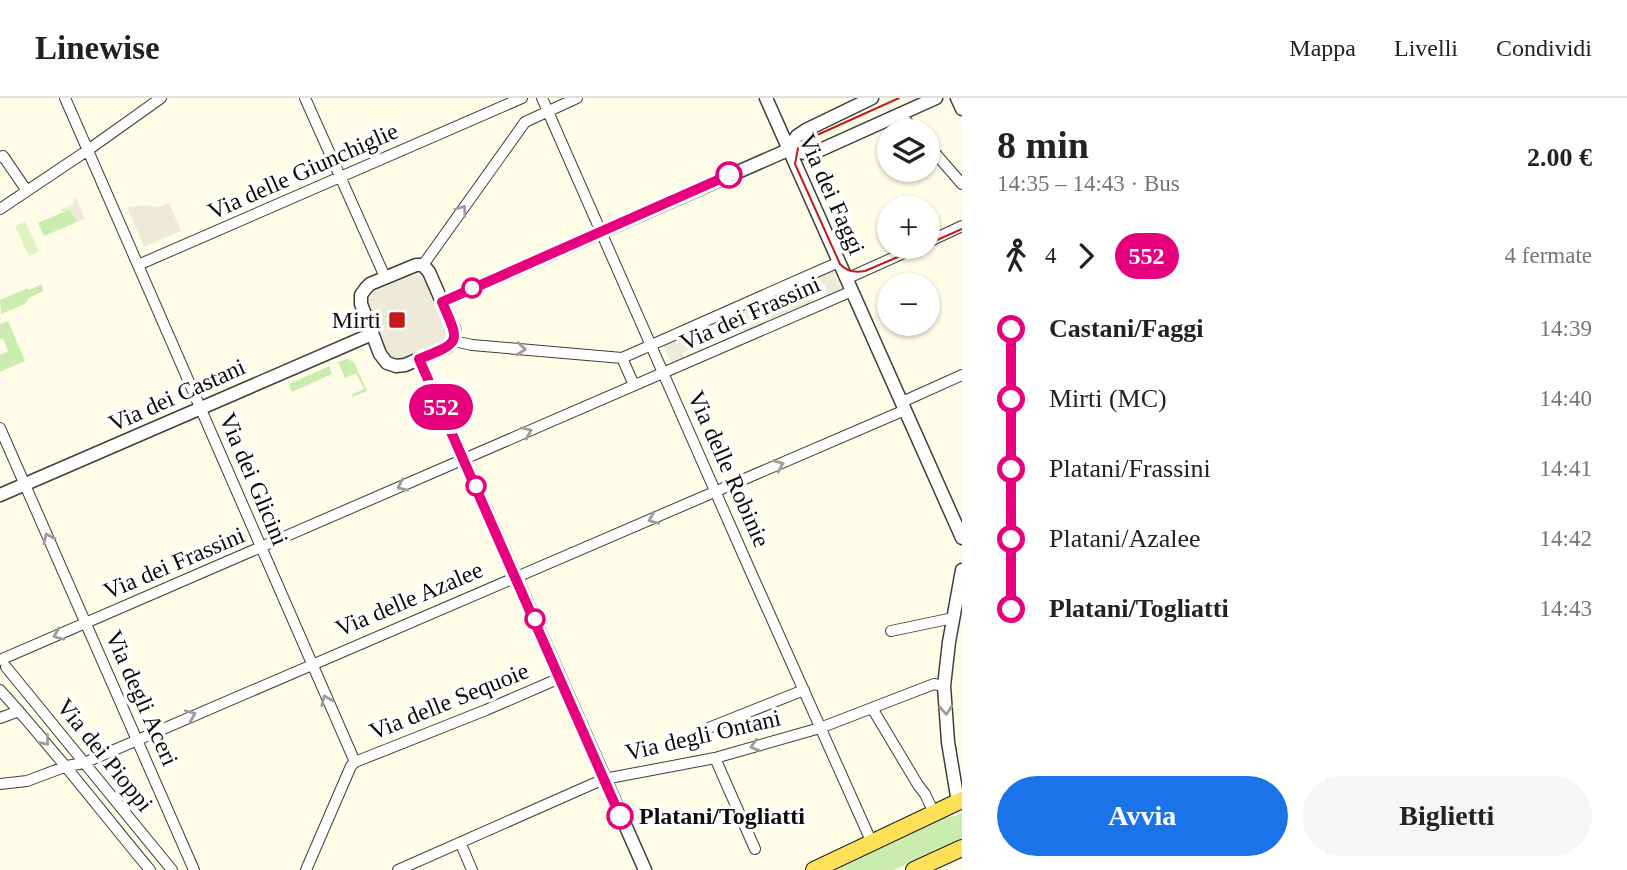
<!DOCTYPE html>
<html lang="it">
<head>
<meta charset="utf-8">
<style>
	:root { --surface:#fff; --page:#f6f6f6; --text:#222; --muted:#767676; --line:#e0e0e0; --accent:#1a73e8 }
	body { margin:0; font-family:"Times New Roman",serif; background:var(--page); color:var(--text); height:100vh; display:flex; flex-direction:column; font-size:26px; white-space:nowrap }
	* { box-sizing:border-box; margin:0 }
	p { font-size:23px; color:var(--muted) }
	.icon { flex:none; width:38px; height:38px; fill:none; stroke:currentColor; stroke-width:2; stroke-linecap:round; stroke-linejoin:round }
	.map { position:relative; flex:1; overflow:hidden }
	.details { display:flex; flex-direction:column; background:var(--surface); width:665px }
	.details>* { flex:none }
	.badge { padding:0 14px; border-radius:23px; font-size:24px; line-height:46px }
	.buttons { position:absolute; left:877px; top:21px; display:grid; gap:14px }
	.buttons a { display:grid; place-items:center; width:63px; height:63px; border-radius:50%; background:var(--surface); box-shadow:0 2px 5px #0004; font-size:35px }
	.map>.badge { position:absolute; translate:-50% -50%; box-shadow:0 0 0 4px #fff }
	.legs { display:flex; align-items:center; gap:10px; height:77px; padding:0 35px; font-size:23px }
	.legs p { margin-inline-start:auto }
	.head { display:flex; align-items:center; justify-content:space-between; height:119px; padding:0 35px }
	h1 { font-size:38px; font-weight:700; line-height:52px }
	.cta { display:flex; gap:14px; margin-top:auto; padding:14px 35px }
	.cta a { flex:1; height:80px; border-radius:42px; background:var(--accent); color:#fff; font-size:28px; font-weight:700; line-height:80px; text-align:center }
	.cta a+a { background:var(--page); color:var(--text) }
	ul { padding:0 35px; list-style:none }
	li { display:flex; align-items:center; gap:24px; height:70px; font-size:26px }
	li i { display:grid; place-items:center; width:10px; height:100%; margin:0 9px; background:currentColor }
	li i::after { content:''; width:18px; height:18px; margin:-9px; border:5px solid; border-radius:50%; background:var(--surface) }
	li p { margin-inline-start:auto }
	li:first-child i { background:linear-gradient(#0000 50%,currentColor 0) }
	li:last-child i { background:linear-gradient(currentColor 50%,#0000 0) }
	header { display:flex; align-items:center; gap:42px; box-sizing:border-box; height:98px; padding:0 35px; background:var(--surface); border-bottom:2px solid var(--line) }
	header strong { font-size:33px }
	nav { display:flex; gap:38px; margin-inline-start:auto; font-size:24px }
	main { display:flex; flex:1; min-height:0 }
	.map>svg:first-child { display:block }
	.green { fill:#cbecaf }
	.pitch { fill:#dff3c1 }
	.plaza { fill:#eeead8; fill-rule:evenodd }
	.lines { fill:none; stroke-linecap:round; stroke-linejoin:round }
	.minor-casing { stroke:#3e3e3e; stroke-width:12 }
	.tertiary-casing { stroke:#3e3e3e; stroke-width:15 }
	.primary-casing { stroke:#1c1c1c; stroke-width:18 }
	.minor { stroke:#fff; stroke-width:10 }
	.tertiary { stroke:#fff; stroke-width:12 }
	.primary { stroke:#ffe158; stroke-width:16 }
	.tram { stroke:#c51b18; stroke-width:2 }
	.oneway { stroke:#9d9d9d }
	.line-1-casing { stroke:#fff; stroke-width:16 }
	.line-1 { stroke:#e6007e; stroke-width:10 }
	.stop-1-dot { fill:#fff; stroke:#e6007e; stroke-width:3.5 }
	.poi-dot { fill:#c51b18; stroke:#fff; stroke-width:2.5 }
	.labels { text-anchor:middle; stroke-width:7; stroke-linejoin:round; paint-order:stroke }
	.street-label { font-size:24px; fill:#0b0b0b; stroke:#fff }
	.poi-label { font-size:24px; fill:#0b0b0b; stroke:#fff; text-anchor:end }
	.stop-label { font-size:24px; font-weight:bold; fill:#0b0b0b; stroke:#fff; text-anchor:start }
</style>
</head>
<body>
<header>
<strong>Linewise</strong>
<nav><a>Mappa</a><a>Livelli</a><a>Condividi</a></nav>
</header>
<main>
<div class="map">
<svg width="962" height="772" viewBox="0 0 962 772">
	<rect width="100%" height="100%" fill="#fffce8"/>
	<path class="green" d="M70,111l7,13 -33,14 -6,-13z
		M42,186l1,7 -14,7 -4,6 -24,10 -1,-14 28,-12 1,2z
		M8,223l17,40 -25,11v-17l8,-4 -5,-13 -3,1v-15z
		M347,261l7,3 13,29 -15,6 -1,-2 13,-6 -8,-16 -11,5 -7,-16z
		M329,268l3,8 -40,18 -3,-8z
		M962,715v25l-68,32h-58l5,-4 99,-47 14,-3z"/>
	<path class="pitch" d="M25,124l14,29 -10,5 -14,-30z"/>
	<path class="plaza" d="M76,100l9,21 -8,3 -7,-13 -6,3 -5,-2 11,-4 4,-4 -1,-3z
		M169,105l12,28 -37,16 -17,-40 17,-2 14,2z
		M833,172l10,21 -16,8 -1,-13 -6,-6 -9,1 -4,4 5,3v5l-12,-7z
		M413,177l8,1 5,4 20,48 1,7 -6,7 -39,17h-6l-8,-5 -20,-50v-6l8,-8z
		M792,191l19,11 -7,10 -58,25 -5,-8 -39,18 2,7 -4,2 -4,-7 -14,6 3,8 -12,4 -2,-2 -7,-17 1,-3 9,-5 3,5 14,-6 -1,-5 2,-1 3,5 30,-13 -2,-7 59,-25 4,1zM781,201l4,7 -17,9 -2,5 -7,3 -7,-15 14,-7 2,3z"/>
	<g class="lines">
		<g class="minor-casing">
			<path id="minor" d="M65,0l290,664
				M305,0l80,179
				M542,0l207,470 123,275
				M900,16l15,17
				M928,47l34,39
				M0,59l3,-1 24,35
				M0,111l88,-59 73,-52
				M928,144l34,-16
				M138,167l384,-167
				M423,167l102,-143 52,-24
				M846,181l71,-32
				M454,243l18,4 150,13
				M634,287l-12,-27 217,-96
				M902,304l60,-27
				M0,330l194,442
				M891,533l62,-13
				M0,562l852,-369
				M6,569l166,203
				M0,592c53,58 100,120 150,180
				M872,610l46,77 7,9 9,19
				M0,620l19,-7
				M706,631l98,-39
				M715,660l40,91
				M355,664l131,-52 74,-32
				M0,686l27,-3 40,-15 17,-3 821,-353
				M463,751l9,21
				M306,772l45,-104 4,-4
				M398,772l206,-91 111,-21 105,-30 114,-44 10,2"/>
		</g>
		<g class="tertiary-casing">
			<path id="tertiary" d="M766,0l196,440
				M957,0l5,11
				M788,52l18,3 12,-2 118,-53
				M788,52l9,-14 9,-6 66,-32
				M416,167h7l6,7 25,57v12l-7,6 -42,18 -9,1 -9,-3 -7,-9 -19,-50v-9l5,-7 4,-4z
				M442,204l346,-152
				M419,261l226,511
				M0,397l372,-161
				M958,704l-10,-60 -4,-56 5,-44 13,-72"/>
		</g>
		<g class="primary-casing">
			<path id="primary" d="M814,772l148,-70
				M914,772l48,-22"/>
		</g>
		<use href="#minor" class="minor"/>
		<use href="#tertiary" class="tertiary"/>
		<use href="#primary" class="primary"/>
		<path class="tram" d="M899,0l-93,42 -8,8 -3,16 45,100c7,8 15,9 25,7l56,-24
			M928,146l34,-15"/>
	</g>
	<defs><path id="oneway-chevron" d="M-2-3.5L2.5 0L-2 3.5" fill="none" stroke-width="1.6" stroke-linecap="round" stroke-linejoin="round" transform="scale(1.75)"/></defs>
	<g class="oneway">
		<use href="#oneway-chevron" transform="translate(462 112) rotate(-54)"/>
		<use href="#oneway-chevron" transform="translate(521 251) rotate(5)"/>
		<use href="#oneway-chevron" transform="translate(527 334) rotate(-24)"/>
		<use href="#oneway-chevron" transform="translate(779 367) rotate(-23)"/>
		<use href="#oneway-chevron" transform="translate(402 388) rotate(156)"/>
		<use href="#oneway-chevron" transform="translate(653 421) rotate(157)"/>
		<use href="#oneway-chevron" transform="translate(48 440) rotate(-114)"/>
		<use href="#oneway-chevron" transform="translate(58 537) rotate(157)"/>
		<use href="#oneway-chevron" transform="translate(326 602) rotate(-114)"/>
		<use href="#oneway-chevron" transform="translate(946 612) rotate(86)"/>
		<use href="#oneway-chevron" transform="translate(191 617) rotate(-23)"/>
		<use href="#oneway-chevron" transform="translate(45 643) rotate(50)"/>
		<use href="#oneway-chevron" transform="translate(755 648) rotate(164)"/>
	</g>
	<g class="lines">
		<g class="line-1-casing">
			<path id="line-1" d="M620,718l-201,-457c43,-17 41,-16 23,-57l287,-127"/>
		</g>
		<use href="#line-1" class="line-1"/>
	</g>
	<g class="stop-1-dot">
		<circle cx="729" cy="77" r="12"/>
		<circle cx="472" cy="190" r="9"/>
		<circle cx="476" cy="388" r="9"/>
		<circle cx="535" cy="521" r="9"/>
		<circle cx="620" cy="718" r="12"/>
	</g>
	<rect class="poi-dot" x="388" y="213" width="18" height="18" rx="3.5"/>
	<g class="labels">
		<g class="street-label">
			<text transform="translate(303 73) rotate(-24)" y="8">Via delle Giunchiglie</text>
			<text transform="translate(832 96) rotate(66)" y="8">Via dei Faggi</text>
			<text transform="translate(750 215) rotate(-24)" y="8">Via dei Frassini</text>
			<text transform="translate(177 297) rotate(-24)" y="8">Via dei Castani</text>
			<text transform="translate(729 371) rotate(66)" y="8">Via delle Robinie</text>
			<text transform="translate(254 381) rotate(67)" y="8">Via dei Glicini</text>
			<text transform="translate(174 465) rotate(-23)" y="8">Via dei Frassini</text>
			<text transform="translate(409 501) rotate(-23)" y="8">Via delle Azalee</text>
			<text transform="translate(142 600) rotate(66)" y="8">Via degli Aceri</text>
			<text transform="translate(449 603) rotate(-22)" y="8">Via delle Sequoie</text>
			<text transform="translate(703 637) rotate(-13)" y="8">Via degli Ontani</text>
			<text transform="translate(105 657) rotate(51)" y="8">Via dei Pioppi</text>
		</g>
		<g class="poi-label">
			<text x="381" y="230">Mirti</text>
		</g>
		<g class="stop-label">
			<text x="639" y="726">Platani/Togliatti</text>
		</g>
	</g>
</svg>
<div class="buttons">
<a><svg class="icon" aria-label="layers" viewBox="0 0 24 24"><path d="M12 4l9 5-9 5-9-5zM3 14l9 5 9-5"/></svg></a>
<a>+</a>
<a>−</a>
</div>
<b class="badge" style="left:441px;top:309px;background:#e6007e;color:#fff">552</b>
</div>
<section class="details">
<div class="head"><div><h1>8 min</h1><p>14:35 – 14:43 · Bus</p></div><b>2.00 €</b></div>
<div class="legs"><svg class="icon" aria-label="walk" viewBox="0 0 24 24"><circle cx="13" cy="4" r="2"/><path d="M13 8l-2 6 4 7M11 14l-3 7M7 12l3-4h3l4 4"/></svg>4<svg class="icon" aria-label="forward" viewBox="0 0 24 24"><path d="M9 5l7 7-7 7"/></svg><b class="badge" style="background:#e6007e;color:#fff">552</b><p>4 fermate</p></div>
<ul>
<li><i style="color:#e6007e"></i><b>Castani/Faggi</b><p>14:39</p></li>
<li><i style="color:#e6007e"></i><span>Mirti (MC)</span><p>14:40</p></li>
<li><i style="color:#e6007e"></i><span>Platani/Frassini</span><p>14:41</p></li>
<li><i style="color:#e6007e"></i><span>Platani/Azalee</span><p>14:42</p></li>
<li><i style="color:#e6007e"></i><b>Platani/Togliatti</b><p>14:43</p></li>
</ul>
<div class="cta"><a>Avvia</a><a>Biglietti</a></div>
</section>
</main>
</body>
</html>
